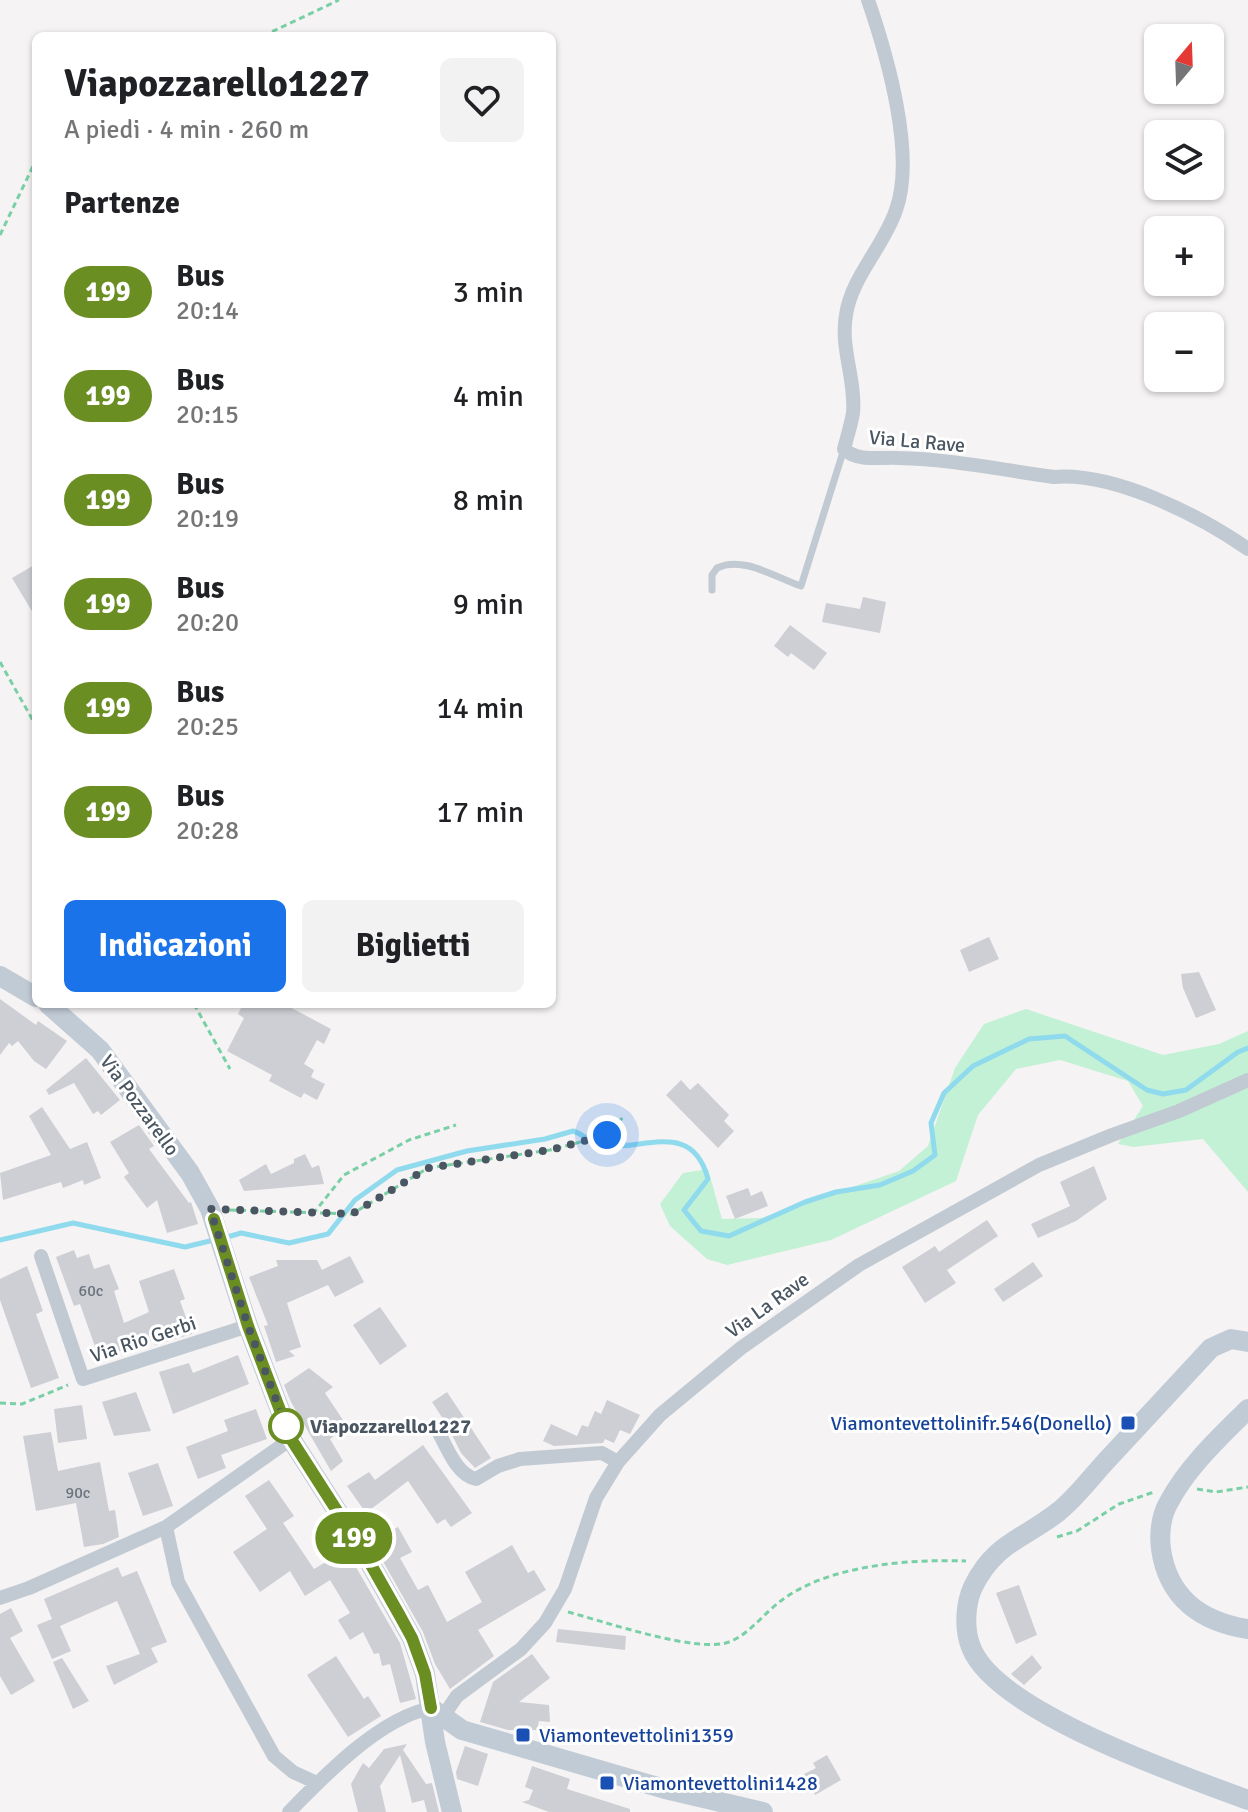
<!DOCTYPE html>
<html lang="it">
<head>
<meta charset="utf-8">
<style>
	:root { --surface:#fff; --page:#f2f2f2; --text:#202124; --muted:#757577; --accent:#1a73e8 }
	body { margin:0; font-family:Signika,sans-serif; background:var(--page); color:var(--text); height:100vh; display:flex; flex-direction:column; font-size:30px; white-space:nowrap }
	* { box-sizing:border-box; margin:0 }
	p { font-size:26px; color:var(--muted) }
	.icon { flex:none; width:44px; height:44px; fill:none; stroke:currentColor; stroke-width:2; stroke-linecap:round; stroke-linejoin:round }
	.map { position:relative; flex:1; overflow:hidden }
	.panel { position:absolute; left:32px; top:32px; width:524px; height:976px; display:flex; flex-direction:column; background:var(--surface); border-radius:12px; box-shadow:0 2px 6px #0004 }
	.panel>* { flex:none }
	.badge { padding:0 16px; border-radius:26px; font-size:28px; line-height:52px }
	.needle { width:52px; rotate:19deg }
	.buttons { position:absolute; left:1144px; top:24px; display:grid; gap:16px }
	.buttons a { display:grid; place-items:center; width:80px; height:80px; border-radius:12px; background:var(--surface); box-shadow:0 2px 6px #0004; font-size:40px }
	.you { position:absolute; width:40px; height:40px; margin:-20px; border:6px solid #fff; border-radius:50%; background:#1a73e8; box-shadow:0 0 0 12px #1a73e833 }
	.map>.badge { position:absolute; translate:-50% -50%; box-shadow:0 0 0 4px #fff }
	h2 { padding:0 32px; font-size:30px; line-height:72px }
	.round { display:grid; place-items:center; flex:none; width:84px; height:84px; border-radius:12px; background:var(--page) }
	.headline { display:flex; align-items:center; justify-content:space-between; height:136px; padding:0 32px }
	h1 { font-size:38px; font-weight:700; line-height:60px }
	.button { display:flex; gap:16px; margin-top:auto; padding:16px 32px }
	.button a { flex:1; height:92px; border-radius:12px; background:var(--accent); color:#fff; font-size:32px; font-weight:700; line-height:92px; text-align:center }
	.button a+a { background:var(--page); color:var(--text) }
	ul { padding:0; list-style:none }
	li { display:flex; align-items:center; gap:24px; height:104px; padding:0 32px }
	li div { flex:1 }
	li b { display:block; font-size:30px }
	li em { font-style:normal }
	li .badge { min-width:88px; font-weight:700; text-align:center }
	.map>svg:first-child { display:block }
	.green { fill:#c3f1d5 }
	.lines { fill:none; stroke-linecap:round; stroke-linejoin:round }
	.stream { stroke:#90daee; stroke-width:5 }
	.building { fill:#cdcfd5 }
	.path { stroke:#7ad0a6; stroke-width:3; stroke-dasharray:6 4; stroke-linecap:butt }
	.lane { stroke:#c1cad2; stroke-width:7 }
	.street { stroke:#c1cad2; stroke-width:14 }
	.secondary { stroke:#c1cbd6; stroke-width:20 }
	.line-casing { stroke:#fff; stroke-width:18 }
	.line { stroke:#6b8e23; stroke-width:12 }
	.walk { stroke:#4a5661; stroke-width:8; stroke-dasharray:0 14.4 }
	.transit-dot { fill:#1a4fb4; stroke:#fff; stroke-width:3 }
	.stop-dot { fill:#fff; stroke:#6b8e23; stroke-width:4 }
	.labels { text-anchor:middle; stroke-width:6; stroke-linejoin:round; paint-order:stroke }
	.number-label { font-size:16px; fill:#6b747e }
	.street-label { font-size:20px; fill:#4a5661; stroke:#fff }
	.transit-label { font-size:20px; fill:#164399; stroke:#fff; text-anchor:start }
	.stop-label { font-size:20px; font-weight:bold; fill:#4a5661; stroke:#fff; text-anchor:start }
</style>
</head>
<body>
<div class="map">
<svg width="1248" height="1812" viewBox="0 0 1248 1812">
	<rect width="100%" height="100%" fill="#f5f3f3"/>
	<path class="green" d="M1026,1009l137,46 56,-11 29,-13v161l-45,-53 -70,8 -15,-3 25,-38 -15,-25 -68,-21 -44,9 -38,46 -22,66 -125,59 -104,25 -20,-6 -37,-33 -10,-22 23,-31 25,-4 14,50 40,-1 137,-47 29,-25 27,-78 29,-44z"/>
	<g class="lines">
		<path class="stream" d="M224,1238l17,-5 48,10 39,-9 27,-34 42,-30 70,-19 78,-12 28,-8c10,3 18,12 28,14 38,8 91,-28 107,34l-24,31 17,21 28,5 76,-34 31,-10 44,-7 33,-14 22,-16 -4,-32 13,-30 29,-27 56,-27 36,-3 82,54 16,4 23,-4 52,-38 10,-4
			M0,1240l73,-17 112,24 29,-7"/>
	</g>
	<path class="building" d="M36,564v54l-24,-40z
		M863,597l23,5 -6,31 -58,-11 4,-19 34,6z
		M790,625l37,28 -13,17 -23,-17 -3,4 -14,-11z
		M989,937l10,22 -30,13 -9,-22z
		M1199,972l17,38 -20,8 -13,-30 -2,-14z
		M0,999l36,26 2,-4 29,20 -21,28 -12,-8 -16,-20 -6,5 -3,-3 -9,12z
		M243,1004h41l47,25 -7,15 -7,-4 -13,24 10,6 -3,7 14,7 -8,16 -13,-7 -3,5 -32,-17 3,-6 -45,-24 17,-33 -6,-4z
		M86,1058l34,42 -19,15 -3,-4 -5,3 -19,-31 -25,12 -3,-5z
		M681,1080l9,10 8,-7 31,32 -5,6 10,10 -16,17 -52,-53z
		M42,1107l28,42 17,-7 14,36 -17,7 -1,-5 -20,8 -2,-6 -58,18 -3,-27 51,-18 -22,-39z
		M139,1125l15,21 -5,3 40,54 2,-1 7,22 -31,9 -10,-33 -10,8 -23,-31 5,-4 -19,-31z
		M305,1154l7,14 7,-3 5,19 -80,7 -5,-11 27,-16 5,10 23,-11v-4z
		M1094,1166l13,33 -31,22 -38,17 -7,-14 39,-18 -10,-24z
		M748,1188l3,8 11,-5 6,15 -33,13 -9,-23z
		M987,1220l11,16 -51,34 9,13 -31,20 -23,-36 33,-21 4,6z
		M74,1250l3,8 12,-4 5,15 15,-5 10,25 -5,2 10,32 25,-11 -10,-31 35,-12 11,30 -5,2 12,33 -37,11 -2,-5 -54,18 -19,-54 -6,2 -18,-49z
		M350,1256l14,26 -29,15 -7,-12 -41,18 14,44 -12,4 6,5 -19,6 -12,-36 4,-1 -19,-48 29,-11 -2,-6h41l5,10z
		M1033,1262l10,14 -40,26 -9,-13z
		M27,1266l16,45 -7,3 23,64 -28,10 -31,-88v-21z
		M380,1307l27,39 -27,19 -27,-40z
		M238,1355l11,29 -76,30 -14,-42 30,-9 4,10z
		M309,1368l24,19 -8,6 18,27 -11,11 2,5 -4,3 13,22 -12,10 -40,-69 -7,-17z
		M136,1392l15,39 -37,5 -12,-34z
		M447,1392l44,66 -16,10 -14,-15 -14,-28 -15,-23z
		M607,1400l33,15 -10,19 -10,-4 -6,13 -9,-4 -2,4 -49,3 -11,-5 8,-17 26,12 5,-11 6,2 7,-16 6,3z
		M82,1405l5,34 -29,4 -4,-34z
		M256,1409l11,30 -46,16 5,13 -28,11 -12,-32 42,-16 -4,-11z
		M51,1432l7,39 42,-9 9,49 6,-1 4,27 -16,7 -19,3 -8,-44 -40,8 -13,-75z
		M423,1445l49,68 -21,14 -6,-8 -8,5 -29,-43 -42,32 -19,-27 22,-14 6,8z
		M158,1463l15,43 -30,10 -15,-43z
		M269,1480l25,36 -11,7 31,46 32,-19 54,93 16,56 -16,4 -10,-39 -8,2 -3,-13 -5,1 -11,-22 -13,8 -12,-20 12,-7 -20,-33 -25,16 -15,-25 -30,21 -27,-40 34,-23 -22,-33z
		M398,1527l14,25 -12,6 18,32 10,-5 19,37 35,-20 -17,-30 47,-27 16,28 6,-3 12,20 -68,40 16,26 -44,33 -15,-25 -12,-32 -51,-90z
		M118,1567l4,10 15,-6 30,71 -16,6 7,14 -44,23 -8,-19 34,-12 -23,-53 -57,25 11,25 -19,8 -15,-34 15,-6 -8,-20z
		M1019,1585l18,50 -21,9 -20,-51z
		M11,1608l12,23 -13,7 25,43 -24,14 -11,-19v-62z
		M558,1629l68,7 -1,14 -69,-8z
		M532,1654l18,24 -31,24 30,3 1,17 -11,-1 -2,9h-29l-28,-8 13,-40z
		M1032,1655l10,13 -18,17 -13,-11z
		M336,1656l28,43 4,-3 13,20 -33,21 -41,-62z
		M62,1658l27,43 -16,8 -20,-47z
		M407,1744l-4,6 23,34 6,-1 7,29h-12l-3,-12 -12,3 -12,-48 -20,31 6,26h-28l-7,-28 12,-21 6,5 15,-19z
		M465,1746l23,8 -10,32 -21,-7 -1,-7z
		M827,1755l14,25 -26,15 -11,-21 12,-6 -3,-5z
		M532,1766l38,13 -3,10 63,20v3h-81l-27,-10 7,-2 4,-10 -8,-3z"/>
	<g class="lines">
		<path class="path" d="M263,36l76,-36
			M0,235l36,-75
			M0,662l36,64
			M194,1004l36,65
			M230,1210l122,4 76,-46 122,-18 57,-15 17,-19
			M313,1214l31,-39 65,-35 47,-15
			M0,1403l22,1 46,-19
			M1197,1489l19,3 32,-5
			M1057,1537l20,-6 42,-27 35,-12
			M568,1612c35,9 130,42 161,30 21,-8 36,-30 53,-42 47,-35 127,-41 184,-39"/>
		<path class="lane" d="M712,590v-15l5,-7c26,-13 59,10 84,18l43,-137"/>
		<path class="street" d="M868,0c19,55 48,155 28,210 -12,36 -45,68 -50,105 -6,33 10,65 7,98 -2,12 -6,24 -9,36 13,13 37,8 54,9 52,1 105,12 156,19 60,-5 145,38 194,72
			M41,1256l42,123 165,-53
			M437,1429c9,16 19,46 39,50l22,-13 22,-7 82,-6 16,9
			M166,1527l12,55 96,174 19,16 24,11
			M0,1598l29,-10 137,-61 125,-88
			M444,1715l13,-19 64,-47 24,-26 20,-34 31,-91 22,-36 42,-47 81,-67 118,-83 180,-100 73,-30 67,-24 69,-31
			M289,1812c36,-37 91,-94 142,-104"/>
		<path class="secondary" d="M0,976l36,21
			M48,1004l52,46 90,123 20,36 38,117 43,113 75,117 46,82 13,36 10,68 17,70
			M1248,1342l-17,-3 -20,9c-34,37 -69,74 -103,111 -16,17 -32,39 -50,53 -34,27 -64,31 -85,75 -8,17 -9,43 -2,60 24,65 213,129 277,153
			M1248,1409c-28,28 -60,57 -79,93 -8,13 -10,32 -8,47 7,49 40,73 87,80
			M431,1708l31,22 203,59 98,23"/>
	</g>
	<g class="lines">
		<g class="line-casing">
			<path id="line" d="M214,1219l34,107 43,113 75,117 34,60 12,22 13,36 6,34"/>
		</g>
		<use href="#line" class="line"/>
		<path class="walk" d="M286,1426l5,13 -43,-113 -38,-117 142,5 76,-46 122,-18 57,-15"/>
	</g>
	<g class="transit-dot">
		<rect x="1120" y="1415" width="16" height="16" rx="4"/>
		<rect x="515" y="1727" width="16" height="16" rx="4"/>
		<rect x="599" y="1775" width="16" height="16" rx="4"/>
	</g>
	<circle class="stop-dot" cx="286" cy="1426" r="16"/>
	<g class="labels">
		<g class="number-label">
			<text x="91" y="1296">60c</text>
			<text x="78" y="1498">90c</text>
		</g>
		<g class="street-label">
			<text transform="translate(917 441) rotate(5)" y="7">Via La Rave</text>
			<text transform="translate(140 1105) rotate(54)" y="7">Via Pozzarello</text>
			<text transform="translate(767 1305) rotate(-36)" y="7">Via La Rave</text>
			<text transform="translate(143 1339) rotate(-18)" y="7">Via Rio Gerbi</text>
		</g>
		<g class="transit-label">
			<text x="1112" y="1430" text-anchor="end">Viamontevettolinifr.546(Donello)</text>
			<text x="539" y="1742">Viamontevettolini1359</text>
			<text x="623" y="1790">Viamontevettolini1428</text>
		</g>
		<g class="stop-label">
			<text x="310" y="1433">Viapozzarello1227</text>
		</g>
	</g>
</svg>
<div class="buttons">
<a><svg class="needle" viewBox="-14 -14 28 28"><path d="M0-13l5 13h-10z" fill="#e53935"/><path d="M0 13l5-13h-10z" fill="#757577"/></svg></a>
<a><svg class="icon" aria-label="layers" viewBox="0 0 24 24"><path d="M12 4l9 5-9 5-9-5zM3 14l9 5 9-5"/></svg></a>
<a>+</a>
<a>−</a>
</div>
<div class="you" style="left:607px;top:1135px"></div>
<b class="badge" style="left:354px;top:1538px;background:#6b8e23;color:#fff">199</b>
<section class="panel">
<div class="headline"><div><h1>Viapozzarello1227</h1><p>A piedi · 4 min · 260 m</p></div><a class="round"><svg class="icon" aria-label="heart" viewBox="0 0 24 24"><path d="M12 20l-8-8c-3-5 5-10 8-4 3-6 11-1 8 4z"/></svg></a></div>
<h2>Partenze</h2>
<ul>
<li><span class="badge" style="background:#6b8e23;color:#fff">199</span><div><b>Bus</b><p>20:14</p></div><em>3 min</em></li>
<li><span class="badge" style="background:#6b8e23;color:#fff">199</span><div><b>Bus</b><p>20:15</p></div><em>4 min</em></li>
<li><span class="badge" style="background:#6b8e23;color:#fff">199</span><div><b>Bus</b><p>20:19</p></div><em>8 min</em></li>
<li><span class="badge" style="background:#6b8e23;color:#fff">199</span><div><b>Bus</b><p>20:20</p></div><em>9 min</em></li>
<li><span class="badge" style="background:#6b8e23;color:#fff">199</span><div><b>Bus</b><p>20:25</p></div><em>14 min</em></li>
<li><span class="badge" style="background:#6b8e23;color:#fff">199</span><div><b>Bus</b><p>20:28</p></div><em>17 min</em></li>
</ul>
<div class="button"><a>Indicazioni</a><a>Biglietti</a></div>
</section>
</div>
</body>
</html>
